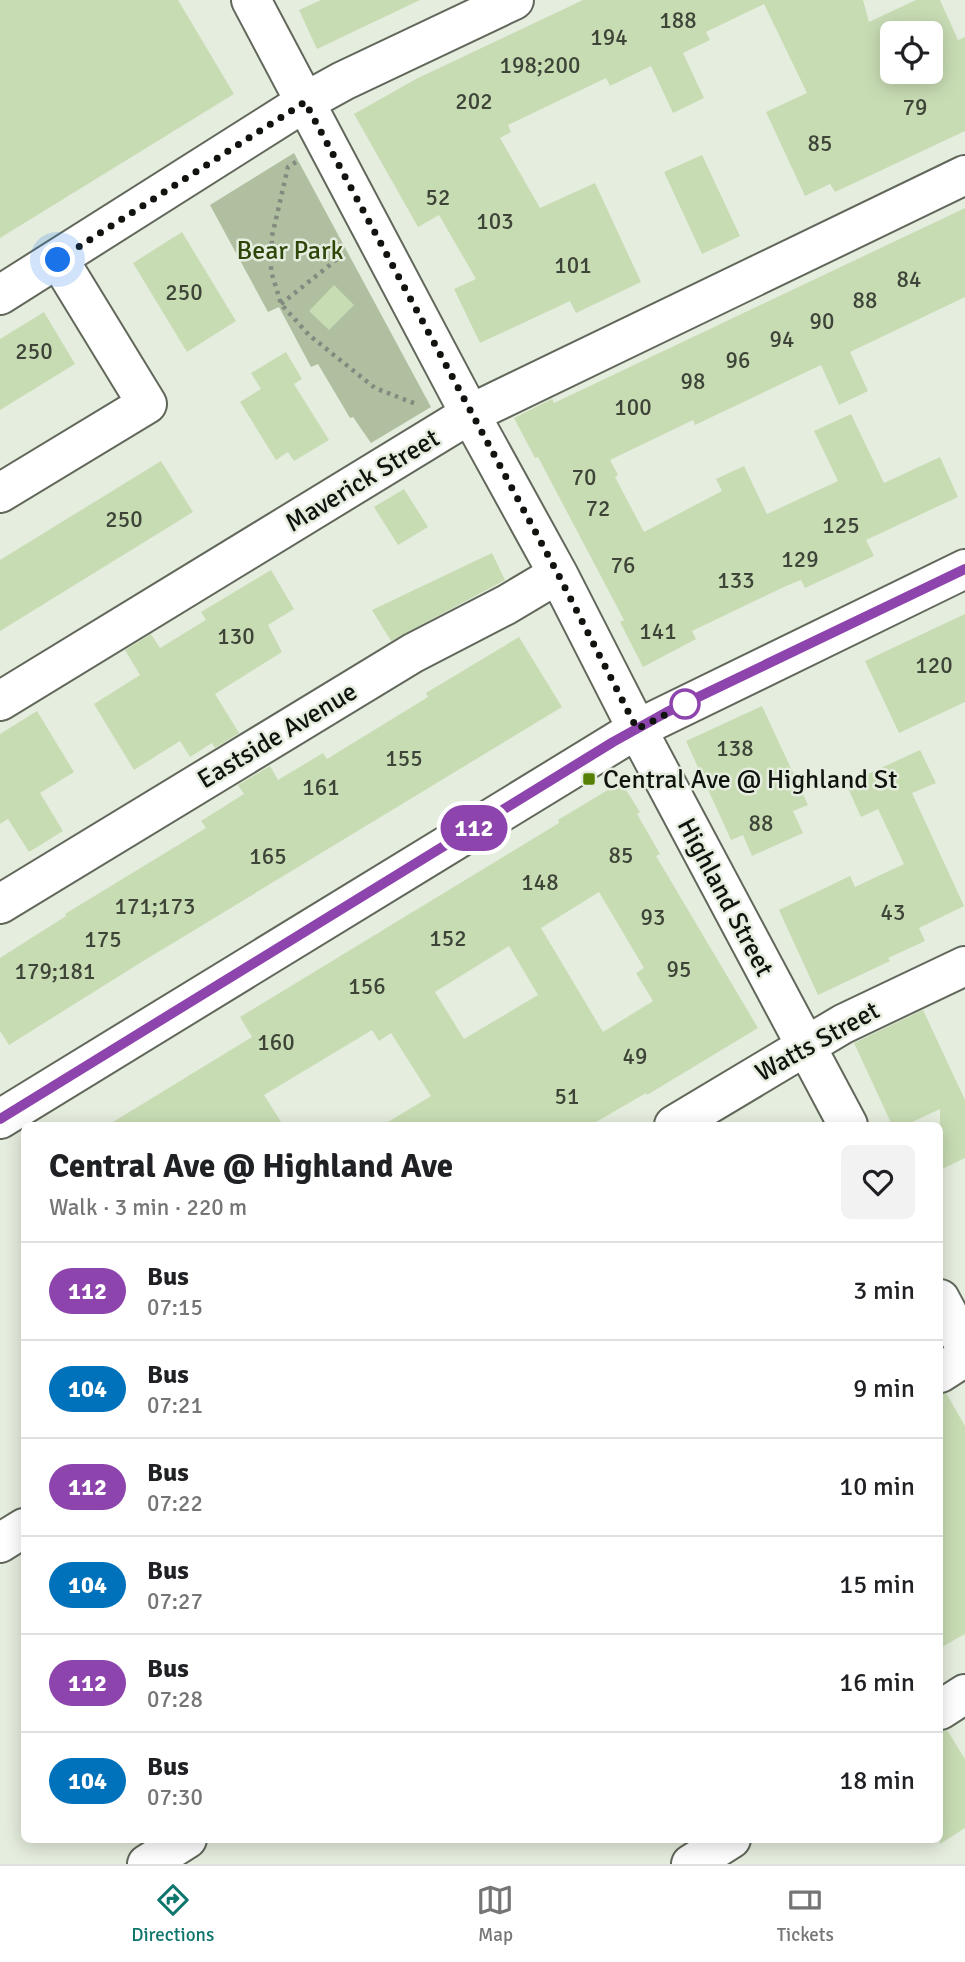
<!DOCTYPE html>
<html lang="en">
<head>
<meta charset="utf-8">
<style>
	:root { --surface:#fff; --page:#f2f2f2; --text:#202124; --muted:#757577; --line:#e0e0e0; --accent:#0f766e }
	body { margin:0; font-family:Signika,sans-serif; background:var(--page); color:var(--text); height:100vh; display:flex; flex-direction:column; font-size:26px; white-space:nowrap }
	* { box-sizing:border-box; margin:0 }
	p { font-size:23px; color:var(--muted) }
	.icon { flex:none; width:38px; height:38px; fill:none; stroke:currentColor; stroke-width:2; stroke-linecap:round; stroke-linejoin:round }
	.map { position:relative; flex:1; overflow:hidden }
	.drawer { position:absolute; left:21px; top:1122px; width:922px; height:721px; display:flex; flex-direction:column; background:var(--surface); border-radius:10px; box-shadow:0 4px 18px #0003 }
	.drawer>* { flex:none }
	.badge { padding:0 14px; border-radius:23px; font-size:24px; line-height:46px }
	.controls { position:absolute; left:880px; top:21px; display:grid; gap:14px }
	.controls a { display:grid; place-items:center; width:63px; height:63px; border-radius:10px; background:var(--surface); box-shadow:0 4px 18px #0003; font-size:35px }
	.you { position:absolute; width:35px; height:35px; margin:-18px; border:5px solid #fff; border-radius:50%; background:#1a73e8; box-shadow:0 0 0 10px #1a73e833 }
	.map>.badge { position:absolute; translate:-50% -50%; box-shadow:0 0 0 4px #fff }
	.round { display:grid; place-items:center; flex:none; width:74px; height:74px; border-radius:10px; background:var(--page) }
	.headline { display:flex; align-items:center; justify-content:space-between; height:119px; padding:0 28px }
	h1 { font-size:33px; font-weight:800; line-height:52px }
	ul { padding:0; list-style:none }
	li { display:flex; align-items:center; gap:21px; height:98px; padding:0 28px; border-top:2px solid var(--line) }
	li div { flex:1 }
	li b { display:block; font-size:26px }
	li em { font-style:normal }
	li .badge { min-width:77px; font-weight:700; text-align:center }
	.tabs { display:flex; justify-content:space-around; align-items:center; height:98px; border-top:2px solid var(--line); background:var(--surface); font-size:19px; color:var(--muted) }
	.tabs a { display:grid; justify-items:center; gap:4px }
	.tabs .active { color:var(--accent) }
	.map>svg:first-child { display:block }
	.green { fill:#afbfa0 }
	.building { fill:#c8dcb4; fill-rule:evenodd }
	.lines { fill:none; stroke-linecap:round; stroke-linejoin:round }
	.minor-casing { stroke:#61685b; stroke-width:42 }
	.path { stroke:#848a80; stroke-width:4.5; stroke-dasharray:3.5 5; stroke-linecap:butt }
	.minor { stroke:#fff; stroke-width:38 }
	.line-casing { stroke:#fff; stroke-width:16 }
	.line { stroke:#8e44ad; stroke-width:10 }
	.walk { stroke:#10130e; stroke-width:7; stroke-dasharray:0 12.6 }
	.stop-dot { fill:#fff; stroke:#8e44ad; stroke-width:3.5 }
	.poi-dot { fill:#558005; stroke:#e5edde; stroke-width:2.5 }
	.labels { text-anchor:middle; stroke-width:5; stroke-linejoin:round; paint-order:stroke }
	.number-label { font-size:23px; fill:#3e4538 }
	.park-label { font-size:26px; fill:#2e4609; stroke:#e5edde }
	.street-label { font-size:26px; fill:#10130e; stroke:#e5edde }
	.poi-label { font-size:26px; fill:#10130e; stroke:#e5edde; text-anchor:start }
</style>
</head>
<body>
<div class="map">
<svg width="965" height="1864" viewBox="0 0 965 1864">
	<rect width="100%" height="100%" fill="#e5edde"/>
	<path class="green" d="M294,153l137,254 -60,36 -18,-26 -3,1 -32,-54 -7,3 -32,-60 -11,5 -58,-107z"/>
	<path class="building" d="M0,0h178l56,94 -234,144z
		M321,0h99l-103,49 -18,-39z
		M583,0h280l6,22 47,-22h24l18,40 7,-3v94l-130,61 -5,-8 -25,12 -39,-84 41,-19 -43,-89 -58,28 4,8 -27,13 21,45 -31,15 -22,-47 -41,20 -4,-8 -98,47 3,7 -11,6 40,70 55,-25 46,99 -65,31 -6,-12 -90,42 -26,-54 22,-10 -37,-64 -21,12 -64,-113 62,-35zM892,33h39v39h-39z
		M702,155l38,81 -38,18 -38,-82z
		M965,208v89l-115,55 18,39 -29,14 -18,-40 -126,60 -2,-5 -83,40 8,15 -3,2 29,55 78,-41 -6,-12 28,-13 23,48 71,-33 -24,-50 37,-17 33,69 56,-26 18,40 -92,43 8,16 -69,32 -4,-8 -15,6 -94,45 4,8 -53,28 -23,-45 4,-2 -86,-163 -3,1 -21,-40 38,-19 2,4z
		M182,232l54,89 -49,31 -54,-89z
		M334,285l20,20 -25,25 -20,-19z
		M44,312l31,52 -75,46v-71z
		M286,352l16,27 -8,5 35,56 -35,21 -6,-9 -12,8 -36,-58 21,-13 -10,-16z
		M161,461l32,51 -193,119v-71z
		M404,489l24,38 -30,18 -24,-38z
		M492,553l13,27 -114,61 -19,-31z
		M271,570l23,39 -26,16 14,27 -67,42 24,39 -24,15 -3,-5 -22,14 -10,-16 -46,29 -40,-66 46,-29 -15,-25 26,-16 9,14 46,-28 -5,-8z
		M965,614v88l-66,31 -34,-72z
		M519,637l43,70 -422,256 -131,82 -9,-14v-73l66,-42 -1,-2 141,-86 -5,-7 43,-27 -6,-9 32,-19 8,14 45,-27 4,6 101,-62 -2,-4z
		M762,706l46,99 -15,6 10,22 -51,23 -9,-21 -12,5 -45,-99z
		M37,711l37,61 -34,21 23,38 -34,21 -21,-33 -8,5v-90z
		M920,750l16,33 -24,10 52,113 -45,22 6,13 -37,17 2,3 -72,34 -39,-85 71,-34 5,11 49,-23 -26,-55 -17,8 -15,-33z
		M621,782l19,30 -3,2 23,40 -4,2 102,172 -111,67 -1,-2 -55,32h-208l48,-29 -40,-63 -12,8 -7,-11 -108,65 19,30h-175l144,-88 -12,-20 319,-194 -1,-3zM599,892l45,76 -8,5 17,28 -50,31 -62,-104zM509,946l29,49 -74,44 -29,-47z
		M923,1010l42,90v58l-25,12v-61l-34,16h-14l-38,-82z
		M946,1393l19,33v208l-25,14v-253z
		M947,1730l18,29v69l-25,16v-112z"/>
	<g class="lines">
		<g class="minor-casing">
			<path id="minor" d="M251,0l219,414 88,160 79,155 211,396
				M0,295l305,-193 38,-21 171,-81
				M0,493l147,-89 -88,-144
				M0,701l470,-287 495,-239
				M0,904l413,-251 93,-48 52,-31
				M0,1119l637,-390 328,-160
				M674,1125l169,-101 122,-58
				M940,1299l25,47
				M940,1373l25,-16
				M0,1543l24,-15
				M940,1710l25,-16
				M147,1864l40,-25
				M691,1864l40,-25"/>
		</g>
		<path class="path" d="M296,162l-8,5 -16,69 -1,35 10,33 28,31 66,53 41,16
			M281,304l65,-52"/>
		<use href="#minor" class="minor"/>
	</g>
	<g class="lines">
		<g class="line-casing">
			<path id="line" d="M0,1119l613,-377 54,-30 298,-143"/>
		</g>
		<use href="#line" class="line"/>
		<path class="walk" d="M58,260l247,-158 253,472 79,155 55,-28 -7,3"/>
	</g>
	<circle class="stop-dot" cx="685" cy="704" r="14"/>
	<rect class="poi-dot" x="582" y="772" width="14" height="14" rx="3.5"/>
	<g class="labels">
		<g class="number-label">
			<text x="678" y="28">188</text>
			<text x="609" y="45">194</text>
			<text x="540" y="73">198;200</text>
			<text x="474" y="109">202</text>
			<text x="915" y="115">79</text>
			<text x="820" y="151">85</text>
			<text x="438" y="205">52</text>
			<text x="495" y="229">103</text>
			<text x="573" y="273">101</text>
			<text x="909" y="287">84</text>
			<text x="184" y="300">250</text>
			<text x="865" y="308">88</text>
			<text x="822" y="329">90</text>
			<text x="782" y="347">94</text>
			<text x="34" y="359">250</text>
			<text x="738" y="368">96</text>
			<text x="693" y="389">98</text>
			<text x="633" y="415">100</text>
			<text x="584" y="485">70</text>
			<text x="598" y="516">72</text>
			<text x="124" y="527">250</text>
			<text x="841" y="533">125</text>
			<text x="800" y="567">129</text>
			<text x="623" y="573">76</text>
			<text x="736" y="588">133</text>
			<text x="658" y="639">141</text>
			<text x="236" y="644">130</text>
			<text x="934" y="673">120</text>
			<text x="735" y="756">138</text>
			<text x="404" y="766">155</text>
			<text x="321" y="795">161</text>
			<text x="761" y="831">88</text>
			<text x="621" y="863">85</text>
			<text x="268" y="864">165</text>
			<text x="540" y="890">148</text>
			<text x="155" y="914">171;173</text>
			<text x="893" y="920">43</text>
			<text x="653" y="925">93</text>
			<text x="448" y="946">152</text>
			<text x="103" y="947">175</text>
			<text x="679" y="977">95</text>
			<text x="55" y="979">179;181</text>
			<text x="367" y="994">156</text>
			<text x="276" y="1050">160</text>
			<text x="635" y="1064">49</text>
			<text x="567" y="1104">51</text>
		</g>
		<g class="park-label">
			<text x="290" y="259">Bear Park</text>
		</g>
		<g class="street-label">
			<text transform="translate(362 480) rotate(-31)" y="9">Maverick Street</text>
			<text transform="translate(277 735) rotate(-31)" y="9">Eastside Avenue</text>
			<text transform="translate(726 897) rotate(62)" y="9">Highland Street</text>
			<text transform="translate(817 1041) rotate(-29)" y="9">Watts Street</text>
		</g>
		<g class="poi-label">
			<text x="603" y="788">Central Ave @ Highland St</text>
		</g>
	</g>
</svg>
<div class="controls">
<a><svg class="icon" aria-label="locate" viewBox="0 0 24 24"><circle cx="12" cy="12" r="6"/><path d="M12 2v4M12 18v4M2 12h4M18 12h4"/></svg></a>
</div>
<div class="you" style="left:58px;top:260px"></div>
<b class="badge" style="left:474px;top:828px;background:#8e44ad;color:#fff">112</b>
<section class="drawer">
<div class="headline"><div><h1>Central Ave @ Highland Ave</h1><p>Walk · 3 min · 220 m</p></div><a class="round"><svg class="icon" aria-label="heart" viewBox="0 0 24 24"><path d="M12 20l-8-8c-3-5 5-10 8-4 3-6 11-1 8 4z"/></svg></a></div>
<ul>
<li><span class="badge" style="background:#8e44ad;color:#fff">112</span><div><b>Bus</b><p>07:15</p></div><em>3 min</em></li>
<li><span class="badge" style="background:#0072bc;color:#fff">104</span><div><b>Bus</b><p>07:21</p></div><em>9 min</em></li>
<li><span class="badge" style="background:#8e44ad;color:#fff">112</span><div><b>Bus</b><p>07:22</p></div><em>10 min</em></li>
<li><span class="badge" style="background:#0072bc;color:#fff">104</span><div><b>Bus</b><p>07:27</p></div><em>15 min</em></li>
<li><span class="badge" style="background:#8e44ad;color:#fff">112</span><div><b>Bus</b><p>07:28</p></div><em>16 min</em></li>
<li><span class="badge" style="background:#0072bc;color:#fff">104</span><div><b>Bus</b><p>07:30</p></div><em>18 min</em></li>
</ul>
</section>
</div>
<nav class="tabs">
<a class="active"><svg class="icon" aria-label="directions" viewBox="0 0 24 24"><path d="M12 3l9 9-9 9-9-9zM9 14v-3h6M13 9l2 2-2 2"/></svg>Directions</a>
<a><svg class="icon" aria-label="map" viewBox="0 0 24 24"><path d="M3 6l6-2 6 2 6-2v14l-6 2-6-2-6 2zM9 4v14M15 6v14"/></svg>Map</a>
<a><svg class="icon" aria-label="tickets" viewBox="0 0 24 24"><path d="M3 7h18v10H3zM15 7v10"/></svg>Tickets</a>
</nav>
</body>
</html>
